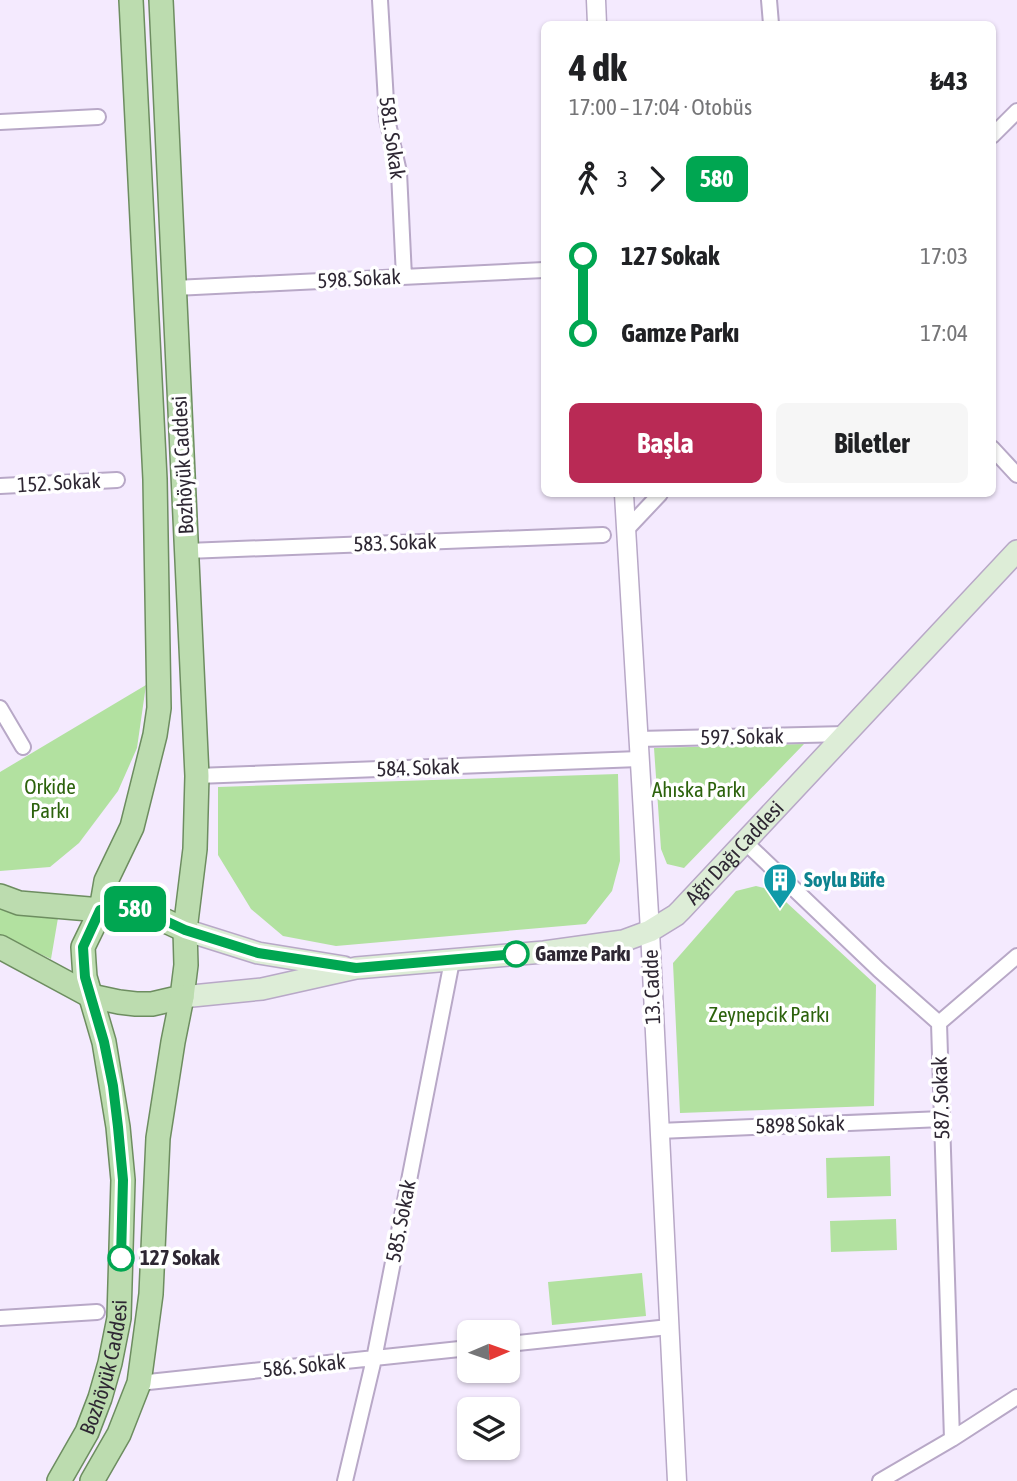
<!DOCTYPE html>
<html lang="tr">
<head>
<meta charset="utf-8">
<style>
	:root { --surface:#fff; --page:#f6f6f6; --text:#202124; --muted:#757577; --accent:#b92a55 }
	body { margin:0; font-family:"Asap Condensed",sans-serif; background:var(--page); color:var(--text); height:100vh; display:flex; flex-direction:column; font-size:26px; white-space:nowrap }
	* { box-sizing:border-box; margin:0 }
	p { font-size:23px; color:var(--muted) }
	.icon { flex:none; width:38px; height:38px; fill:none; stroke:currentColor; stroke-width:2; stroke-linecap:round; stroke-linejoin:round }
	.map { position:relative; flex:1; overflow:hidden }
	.panel { position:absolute; left:541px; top:21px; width:455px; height:476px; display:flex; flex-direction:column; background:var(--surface); border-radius:10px; box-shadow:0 2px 5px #0004 }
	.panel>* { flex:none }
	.badge { padding:0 14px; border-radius:10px; font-size:24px; line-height:46px }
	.needle { width:46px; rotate:88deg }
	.controls { position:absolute; left:457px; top:1320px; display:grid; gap:14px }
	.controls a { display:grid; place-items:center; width:63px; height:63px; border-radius:10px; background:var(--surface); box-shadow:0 2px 5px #0004; font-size:35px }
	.map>.badge { position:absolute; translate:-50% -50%; box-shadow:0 0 0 4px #fff }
	.legs { display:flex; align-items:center; gap:10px; height:77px; padding:0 28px; font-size:23px }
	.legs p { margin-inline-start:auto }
	.headline { display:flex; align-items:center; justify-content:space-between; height:119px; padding:0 28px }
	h1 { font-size:38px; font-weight:700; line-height:52px }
	.button { display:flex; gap:14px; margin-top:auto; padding:14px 28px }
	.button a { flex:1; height:80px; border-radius:10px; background:var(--accent); color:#fff; font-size:28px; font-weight:700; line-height:80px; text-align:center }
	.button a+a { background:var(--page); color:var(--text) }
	ul { padding:0 28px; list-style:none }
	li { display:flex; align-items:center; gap:24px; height:77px; font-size:26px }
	li i { display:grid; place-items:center; width:10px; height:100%; margin:0 9px; background:currentColor }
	li i::after { content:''; width:18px; height:18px; margin:-9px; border:5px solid; border-radius:50%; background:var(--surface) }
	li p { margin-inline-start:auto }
	li:first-child i { background:linear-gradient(#0000 50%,currentColor 0) }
	li:last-child i { background:linear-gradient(currentColor 50%,#0000 0) }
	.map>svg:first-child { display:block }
	.green { fill:#b2e1a0 }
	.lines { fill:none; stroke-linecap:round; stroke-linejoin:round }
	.minor-casing { stroke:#b8a8c7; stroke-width:18 }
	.tertiary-casing { stroke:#b8a8c7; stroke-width:21 }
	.secondary-casing { stroke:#b8a8c7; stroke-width:24 }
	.primary-casing { stroke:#6d8d60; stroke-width:26 }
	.minor { stroke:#fff; stroke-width:14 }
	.tertiary { stroke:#fff; stroke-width:18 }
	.secondary { stroke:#ddedd7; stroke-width:21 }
	.primary { stroke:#bcdcaf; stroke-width:23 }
	.line-1-casing { stroke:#fff; stroke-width:16 }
	.line-1 { stroke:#00a651; stroke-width:10 }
	.stop-1-dot { fill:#fff; stroke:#00a651; stroke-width:3.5 }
	.labels { text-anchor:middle; stroke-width:7; stroke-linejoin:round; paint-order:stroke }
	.street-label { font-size:21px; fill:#2e2733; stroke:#fff }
	.park-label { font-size:21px; fill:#2c620c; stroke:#fff }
	.culture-label { font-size:21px; font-weight:bold; fill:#0d838f; stroke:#fff; text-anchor:start }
	.stop-label { font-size:21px; font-weight:bold; fill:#2e2733; stroke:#fff; text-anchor:start }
</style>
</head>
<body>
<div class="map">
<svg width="1017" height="1481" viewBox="0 0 1017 1481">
	<rect width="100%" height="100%" fill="#f4eafe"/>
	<path class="green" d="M146,685l-9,63 -19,43 -39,52 -29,24 -50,4v-99z
		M804,744l-120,124 -17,-4 -6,-15 -7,-101z
		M618,774l2,87 -8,30 -26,33 -250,22 -53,-10 -32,-27 -33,-54v-68z
		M756,886l17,4 103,95 -2,121 -194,7 -7,-150 63,-72z
		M0,908l58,10 -7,41 -51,-24z
		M890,1156l1,40 -64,2 -1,-40z
		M896,1219l1,31 -66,2 -1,-31z
		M642,1273l4,43 -94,9 -4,-43z"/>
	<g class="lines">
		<g class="minor-casing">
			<path id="minor" d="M380,0l7,119 12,53 5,105
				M769,0l2,24
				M0,122l98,-5
				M992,136l25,-25
				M175,288l369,-18
				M992,448l25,27
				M0,486l117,-6
				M626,530l34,-36
				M187,551l416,-16
				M0,708l23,39
				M638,739l208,-5
				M197,776l442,-17
				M745,842l134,128 60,53 13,416
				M939,1023l78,-67
				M659,1131l283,-12
				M0,1318l97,-6
				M508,1344l161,-17
				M139,1383l330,-35
				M345,1481l29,-122 78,-398
				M880,1481l72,-42 65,-42"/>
		</g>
		<g class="tertiary-casing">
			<path id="tertiary" d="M596,0l1,24
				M624,494l26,437 27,550"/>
		</g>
		<g class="secondary-casing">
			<g id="secondary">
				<path d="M185,930l73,23 86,14"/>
				<path id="s1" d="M182,997l80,-8 94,-21 188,-16 79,-11 27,-10 26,-16 5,-5 336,-359"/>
			</g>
		</g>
		<g class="primary-casing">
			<g id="primary">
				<path d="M0,896l19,7 82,7 5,-29 26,-54 23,-92 4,-27 -4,-229 -24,-479"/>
				<path d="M0,947l91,49 28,6 17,2h16l30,-7 4,-32 -1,-35 10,-81 2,-73 -36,-776"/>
				<path id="s2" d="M59,1481l28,-49 13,-34 10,-35 9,-45 4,-138 -5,-53 -14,-85 -19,-65 -1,-14 -1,-16 18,-37 22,-3 19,3 43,20"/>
				<path d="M92,1481l27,-47 20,-51 12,-89 7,-156 15,-96 9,-45"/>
			</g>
		</g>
		<use href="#minor" class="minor"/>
		<use href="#tertiary" class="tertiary"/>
		<use href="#secondary" class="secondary"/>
		<use href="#primary" class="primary"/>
	</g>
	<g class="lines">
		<g class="line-1-casing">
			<path id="line-1" d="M121,1258l2,-78 -5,-53 -5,-41 -9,-44 -19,-65 -1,-14 -1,-16 17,-37 23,-3 19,3 43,20 73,23 98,15 160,-14"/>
		</g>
		<use href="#line-1" class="line-1"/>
	</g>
	<defs>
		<g id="building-pin" transform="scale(1.75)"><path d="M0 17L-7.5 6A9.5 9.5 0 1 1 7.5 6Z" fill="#0f9aa8" stroke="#fff"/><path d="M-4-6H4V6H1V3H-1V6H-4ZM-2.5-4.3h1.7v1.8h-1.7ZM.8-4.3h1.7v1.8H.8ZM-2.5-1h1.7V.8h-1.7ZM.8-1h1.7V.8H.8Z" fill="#fff"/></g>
	</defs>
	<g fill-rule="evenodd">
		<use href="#building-pin" x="780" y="880"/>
	</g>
	<g class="stop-1-dot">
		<circle cx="516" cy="954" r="12"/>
		<circle cx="121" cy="1258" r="12"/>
	</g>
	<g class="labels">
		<g class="street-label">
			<text transform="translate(392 138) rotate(82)" y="7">581. Sokak</text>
			<text transform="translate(359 279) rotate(-3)" y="7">598. Sokak</text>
			<text transform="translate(183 465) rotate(-93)" y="7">Bozhöyük Caddesi</text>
			<text transform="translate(59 483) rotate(-3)" y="7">152. Sokak</text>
			<text transform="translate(395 543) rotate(-2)" y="7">583. Sokak</text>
			<text transform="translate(742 737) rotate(-1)" y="7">597. Sokak</text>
			<text transform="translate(418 768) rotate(-2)" y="7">584. Sokak</text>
			<text dy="7" stroke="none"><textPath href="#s1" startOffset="590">Ağrı Dağı Caddesi</textPath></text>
			<text transform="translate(652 987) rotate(-92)" y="7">13. Cadde</text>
			<text transform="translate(941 1098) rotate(-92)" y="7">587. Sokak</text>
			<text transform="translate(800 1125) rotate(-2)" y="7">5898 Sokak</text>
			<text transform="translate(401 1221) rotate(-79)" y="7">585. Sokak</text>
			<text dy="7" stroke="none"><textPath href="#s2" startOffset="124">Bozhöyük Caddesi</textPath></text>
			<text transform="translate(304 1366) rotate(-6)" y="7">586. Sokak</text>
		</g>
		<g class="park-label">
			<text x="50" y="794">Orkide<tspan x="50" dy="24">Parkı</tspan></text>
			<text x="699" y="797">Ahıska Parkı</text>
			<text x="769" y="1022">Zeynepcik Parkı</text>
		</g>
		<g class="culture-label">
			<text x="804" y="887">Soylu Büfe</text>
		</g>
		<g class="stop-label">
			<text x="535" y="961">Gamze Parkı</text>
			<text x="140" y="1265">127 Sokak</text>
		</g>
	</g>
</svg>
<div class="controls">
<a><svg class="needle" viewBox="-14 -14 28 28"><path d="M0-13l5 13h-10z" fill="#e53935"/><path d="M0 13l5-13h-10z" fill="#757577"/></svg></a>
<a><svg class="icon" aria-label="layers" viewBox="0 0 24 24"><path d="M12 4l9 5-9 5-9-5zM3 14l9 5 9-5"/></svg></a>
</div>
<b class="badge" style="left:135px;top:909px;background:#00a651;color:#fff">580</b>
<section class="panel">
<div class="headline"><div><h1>4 dk</h1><p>17:00 – 17:04 · Otobüs</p></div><b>₺43</b></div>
<div class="legs"><svg class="icon" aria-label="walk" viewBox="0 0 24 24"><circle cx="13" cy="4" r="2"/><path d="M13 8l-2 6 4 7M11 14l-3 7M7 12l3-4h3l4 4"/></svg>3<svg class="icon" aria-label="forward" viewBox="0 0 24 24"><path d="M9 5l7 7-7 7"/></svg><b class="badge" style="background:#00a651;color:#fff">580</b></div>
<ul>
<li><i style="color:#00a651"></i><b>127 Sokak</b><p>17:03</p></li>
<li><i style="color:#00a651"></i><b>Gamze Parkı</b><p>17:04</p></li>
</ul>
<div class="button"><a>Başla</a><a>Biletler</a></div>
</section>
</div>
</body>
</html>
